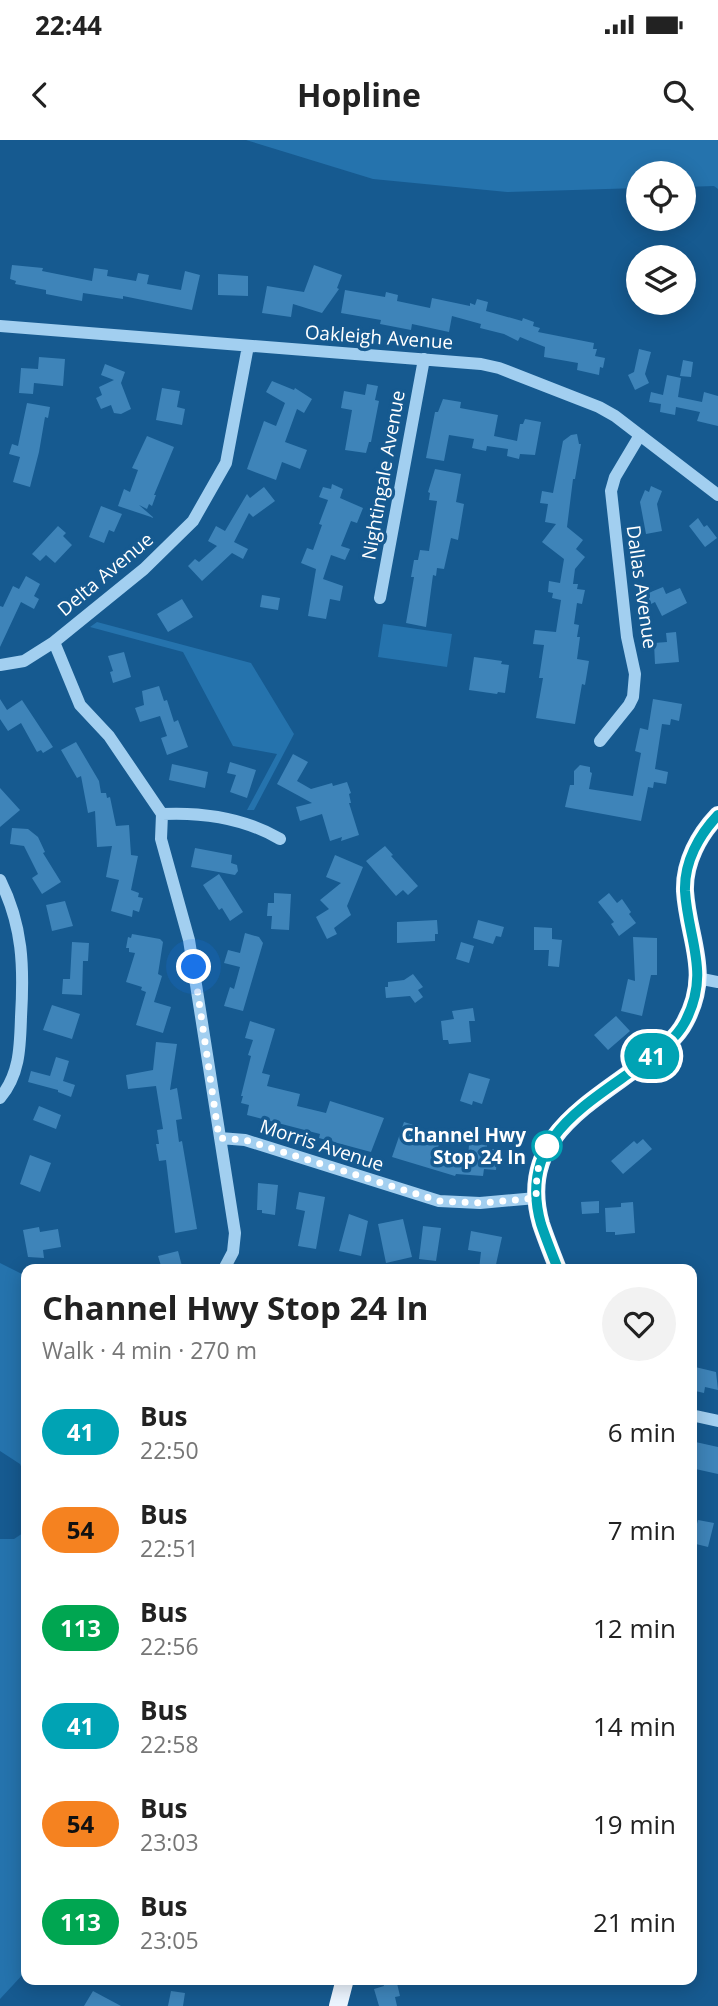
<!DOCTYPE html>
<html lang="en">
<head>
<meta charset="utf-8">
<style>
	:root { --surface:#fff; --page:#f2f2f2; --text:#222; --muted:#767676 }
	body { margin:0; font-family:"Open Sans",sans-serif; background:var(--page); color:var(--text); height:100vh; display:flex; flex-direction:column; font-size:26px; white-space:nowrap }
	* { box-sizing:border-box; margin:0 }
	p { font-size:23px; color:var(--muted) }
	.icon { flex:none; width:38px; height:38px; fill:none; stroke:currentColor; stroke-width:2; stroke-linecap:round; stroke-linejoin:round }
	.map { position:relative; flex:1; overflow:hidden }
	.panel { position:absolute; left:21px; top:1124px; width:676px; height:721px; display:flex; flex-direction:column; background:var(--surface); border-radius:14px; box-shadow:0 4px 18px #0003 }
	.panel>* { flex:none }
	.badge { padding:0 14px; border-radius:23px; font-size:24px; line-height:46px }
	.buttons { position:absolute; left:626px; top:21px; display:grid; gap:14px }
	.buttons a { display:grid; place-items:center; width:70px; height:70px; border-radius:50%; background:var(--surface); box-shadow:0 4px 18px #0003; font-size:35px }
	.you { position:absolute; width:35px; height:35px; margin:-18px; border:5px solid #fff; border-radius:50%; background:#1a73e8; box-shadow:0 0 0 10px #1a73e833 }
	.map>.badge { position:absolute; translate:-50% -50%; box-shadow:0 0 0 4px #fff }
	.round { display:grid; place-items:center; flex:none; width:74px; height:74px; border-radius:37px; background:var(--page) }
	.summary { display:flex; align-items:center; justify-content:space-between; height:119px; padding:0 21px }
	h1 { font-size:33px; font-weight:700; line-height:52px }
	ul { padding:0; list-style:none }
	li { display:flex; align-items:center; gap:21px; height:98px; padding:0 21px }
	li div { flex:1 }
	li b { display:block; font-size:26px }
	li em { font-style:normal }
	li .badge { min-width:77px; font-weight:700; text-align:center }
	.status { display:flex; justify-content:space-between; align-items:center; height:49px; padding:0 35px; background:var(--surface); direction:ltr }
	.status svg { height:19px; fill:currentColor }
	header { display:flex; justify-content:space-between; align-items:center; height:91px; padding:0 21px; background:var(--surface); font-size:32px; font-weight:700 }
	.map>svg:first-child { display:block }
	.green { fill:#2573ad }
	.building { fill:#3e84b9 }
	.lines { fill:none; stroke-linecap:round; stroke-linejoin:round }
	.minor { stroke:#a2cff0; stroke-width:12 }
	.major { stroke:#ecf5ff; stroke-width:18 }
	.line-casing { stroke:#fff; stroke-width:16 }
	.line { stroke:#00a3b4; stroke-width:10 }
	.walk { stroke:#fff; stroke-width:7; stroke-dasharray:0 12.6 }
	.stop-dot { fill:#fff; stroke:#00a3b4; stroke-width:3.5 }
	.labels { text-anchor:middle; stroke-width:7; stroke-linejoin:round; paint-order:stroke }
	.street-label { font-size:19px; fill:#fff; stroke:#165a90 }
	.stop-label { font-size:19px; font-weight:bold; fill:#fff; stroke:#165a90; text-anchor:end }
</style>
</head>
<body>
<div class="status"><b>22:44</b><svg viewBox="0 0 49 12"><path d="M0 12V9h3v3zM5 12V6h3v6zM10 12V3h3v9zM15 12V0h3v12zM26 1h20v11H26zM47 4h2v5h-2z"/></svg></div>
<header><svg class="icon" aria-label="back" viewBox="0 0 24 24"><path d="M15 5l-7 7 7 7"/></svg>Hopline<svg class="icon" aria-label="search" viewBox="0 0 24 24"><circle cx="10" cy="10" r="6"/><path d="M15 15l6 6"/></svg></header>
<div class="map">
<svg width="718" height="1866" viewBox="0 0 718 1866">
	<rect width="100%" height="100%" fill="#165a90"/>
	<path class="green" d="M246,0h472v49l-4,-3 -30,1v-14h-45v15l-132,4 -134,-13z
		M97,482l154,41 43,71 -40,76h-7l30,-56 -44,-8 -50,-94 -93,-25z
		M383,484l69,10 -5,33 -69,-10z
		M0,1123l26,13v202l-6,-14 -20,-13z
		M26,1391v440l-26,28v-460h14z"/>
	<path class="building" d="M12,125l31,3 -1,3 50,10 2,-13 14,2 -1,6 29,5 2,-8 11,2 -2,9 34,6 4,-19 15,4 -8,35 -69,-14v3l-40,-6 -1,8 -36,-7v-4l-31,-6 1,-3 -6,-2z
		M314,125l28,10 -5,13 2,1 -17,24 -29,-9 -2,13 -29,-4 5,-27 37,6z
		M218,134l30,2v20l-30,-1z
		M345,150l40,7 1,-5 12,3 -1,6 33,7 2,-10 38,8v-3l5,2 2,-6 11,3 -2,9 36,10 1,-3 11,4 -1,4 7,2 -2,4 56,11 -1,6h4l-2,7 10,2 -2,10 -3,-1 -1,8 -22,-5 1,-7 -34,-6 1,-10 -25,-10 -2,4 -14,-7 -24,-6 1,-4 -29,-8 -3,16 -37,-8 -1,6 -31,-6 1,-4 -40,-7z
		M639,209l12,3 -6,22 4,9 -14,7 -7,-15 6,-3z
		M39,217l26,2 -2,27 -29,-3 -1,11 -14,-1 2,-25 17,1z
		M683,220l10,2 -2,15 -11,-1z
		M105,224l20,8 -4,11 10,26 -10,5 -7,-1 -3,-8 -10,4 -5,-11 6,-3 -3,-8 15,-7 -13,-5z
		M667,235l14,3 -3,19 24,5 2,-10 14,4v30l-21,-5 3,-9 -24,-5 -1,8 -15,-3 1,-8 -12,-2 2,-10 12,3z
		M272,241l22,9 1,-2 17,11 -8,14 -7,-4 -12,33 22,8 -7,19 -18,-7 -6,18 -29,-11 17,-48 12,5 9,-23 -19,-11z
		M367,244l11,2 -3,14 4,1 -8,41h-2l-3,11 -21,-3 7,-40 -11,-2 3,-17 21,4z
		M162,248l18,3 -3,16 8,2 -3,16 -26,-5z
		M443,259l18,3 -1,6 38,7 -4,21 23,5 3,-17h3l2,-5 16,3 -6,33 -15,-1 -1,5 -12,-3 1,-7 -21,-3 -1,5 -14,-3 2,-9 -25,-4 -5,26 -18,-3 9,-46h3z
		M27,263l23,4 -2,11 -3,-1 -6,35 -9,35 -17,-5 7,-25 -11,-3 3,-10 6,2z
		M577,294l2,10h2l-6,35h-2l-6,48 16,13 -7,9 9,8 -10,12 -2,15h5l-1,5 8,1 -3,14 -5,-1 -3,21 5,1 -2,12h3l-3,22 12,2 -4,24 -3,-1 -7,40 -39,-6 7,-40h-4l5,-33 -11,-1 2,-14 21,2 5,-32 -9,-2 1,-5 -5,-1 1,-11 11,2 4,-24 -22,-17 14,-18 -11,-2 3,-18 -8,-1 2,-12 11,2 10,-52 8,-6z
		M147,296l27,11 -20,48h2l-4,11 -3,-2 -2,5 -8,-4 15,13 -36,-12 6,-17 6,3 8,-22 -6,-2z
		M435,329l26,5 -5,28 8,2 -6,36 -7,-2 -7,31 -7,-1 -1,8 -3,-1 -7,52 -20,-4 8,-46h-3l3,-17h4l2,-10 9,1 8,-50 -8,-1 1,-7 -2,-1z
		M332,344l11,5 -3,9 23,10 -6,15 -6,-2 -10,25 9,3 -5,11 -14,-5 -8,24 20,7 -3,15 -10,-2 -4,20 -18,-3 8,-47 -15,-6 6,-15 6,2 9,-25 -3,-1 9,-24 -9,-3 4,-10 8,2z
		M651,346l11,5 -5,13 5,27 -16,3 -6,-32 5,-12 4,2z
		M264,347l11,14 -22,16 -4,-4 -15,29 14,7 -5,10 -11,-6 -30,28 -14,-15 7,-7 4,3 18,-16 -9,-5 8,-15 9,5 22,-37 3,4z
		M101,366l21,8 -8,18 -5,-2 -5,13 -15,-6z
		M698,378l6,9 3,-2 10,13 -12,9 -16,-21z
		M58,386l8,7 -3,3 9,9 -17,18 -9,-8 -6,6 -8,-7z
		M26,436l14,8 -6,12 5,3 -5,10 -13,-7 -21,45v-41l3,1 10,-21 6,3z
		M663,447l3,7 14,-6 7,15 -25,13 -7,-14 -4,2 -5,-10z
		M262,455l18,3 -2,12 -18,-3z
		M182,459l11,18 -25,15 -11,-18z
		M676,492l3,30 -24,2 -1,-21 13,-1 -1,-9z
		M124,512l7,25 -18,6 -3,-11 3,-1 -5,-15z
		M474,517l28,4 -1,3 8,1 -4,28 -7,-1 -1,2 -28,-4z
		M159,546l5,15 3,-1 7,22 4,-2 10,27 -21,8 -6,-17 6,-2 -7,-20 -20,6 -5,-14 9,-3 -2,-14z
		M0,559l7,11 15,-10 31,47 -10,6 -2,-3 -4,2 -16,-29 -13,8 -8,-12z
		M653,559l29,5 -3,17 -8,-2 -1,6 -8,-1 -7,45 13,3 -2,12 -12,-2 -1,6 -5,-1 -7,34 -76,-14 5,-22h4v-14l6,-6 10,2v5l2,1 -3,16 44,7 8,-43 -6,-2 5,-23 8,2z
		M76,602l23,39 2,12h5l1,5 3,-1 6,29 13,-1 2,30 7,1 -7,34 8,3 -1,4 5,1 -4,14 -6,-2 -1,7 -21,-6 8,-31 -13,-3 6,-31 -15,1 -2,-36 -7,2 -7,-37 -4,2 -16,-28z
		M293,614l15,8 -11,19 14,8 21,-6 1,3 14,-4 4,11 -2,1 2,9h-2l10,32 -18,6 1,-4 -12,4 -8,-27 -22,7 -4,-14 16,-4 -35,-19z
		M230,622l26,8 -9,28 -17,-6 6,-17 -9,-2z
		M172,624l36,8 -3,16 -36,-8z
		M0,648l20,22 -20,17z
		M12,688l16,1 10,8 7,15 -2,1 18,29 -19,12 -10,-16 6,-4 -14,-28 -14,-2z
		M385,706l8,9 -2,1 27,30 -10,9 -5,-5 -7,6 -30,-35z
		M195,708l37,7 -1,8 6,2 1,6 -3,4 -44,-8z
		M335,715l28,12 -16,39 4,9 -17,13 3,6 -10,5 -11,-22 13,-8 -9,-9 21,-17 -15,-6z
		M219,734l24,38 -13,9 -8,-13 -3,2 -16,-25z
		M274,753l17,1 -2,36 -18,-1 1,-13h-5l1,-13h6z
		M609,753l8,10 5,-4 9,13 -2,2 7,9 -17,13 -8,-12 3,-2 -16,-20z
		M65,761l8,25 -21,5 -6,-26z
		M437,780l1,14h-3v7l-38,2v-21z
		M478,780l26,7 -3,10 -5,-1 -3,8 -20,-6z
		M534,787l18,1v11l10,1 -3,27 -11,-1 1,-16h-15z
		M245,793l14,4 4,6 -20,68 -19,-5 6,-19 4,2 6,-22 -16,-4 4,-13 12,3z
		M132,794l28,5 3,3 -5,32 4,2 -8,26 17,5 -8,26 -27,-8 10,-33 -5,-2 1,-3 -16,-5 9,-29 -6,-1v-4h-3l2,-11 3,1z
		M633,797l24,1v37h-6l-9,41 -21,-5 7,-32 7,2z
		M72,802l17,1 -1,18h-5l-1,34 -20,-1 1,-15h7z
		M461,802l13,4 -5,17 -13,-4z
		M413,834l10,13 -5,3 5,7 -8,6 -5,-7 -24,2 -1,-11h3v-5l16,-2z
		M52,865l28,9 -8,25 -29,-9z
		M473,868l2,13h-6l2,21 -22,2 -1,-4h-5l-2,-19 13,-2 -2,-8z
		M616,876l14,15 -22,19 -14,-15z
		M250,881l25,8 -13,44 8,2 -3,11 33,8 -3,12 29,7 4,-12 54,17 -13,34 -52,-14 1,-4 -73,-19 2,-10 -8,-2 2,-7h-2l10,-40 -3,-1 5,-15 -8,-2z
		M156,902l21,2 -7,46 7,-2 5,31 -6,1 3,22 3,-1 15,88 -22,4 -9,-73 -7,1 -3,-17h3l-2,-14 6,-1 -7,-43 -28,3 -2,-14 27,-5z
		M56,917l13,4 -6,20 12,4 -4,12 -13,-5v-2l-30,-8 3,-11 19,5z
		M469,933l21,6 -8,25 -9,-3 -1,4 -12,-4z
		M39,966l22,9 -5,14 -23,-9z
		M404,982l16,5 -2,7 22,6 -3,12 31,9 1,-17 18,1v4h11l-2,21 -12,-1 -1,7 -27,-2 -1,2 -63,-19z
		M643,999l9,10 -29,25 -12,-13 23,-20 3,3z
		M30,1015l21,8 -11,29 -20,-8z
		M258,1043l20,2 -3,30 -13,-2v-3h-5z
		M299,1052l26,5 -9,52 -18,-3 7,-35 -9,-2z
		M599,1061v12l-17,1 -1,-12z
		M633,1062l2,31 -20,2v-3h-9l-1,-24 16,-1v-4z
		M349,1074l19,7 -7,35 -22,-5z
		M403,1079l9,38 -26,6 -8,-39z
		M423,1086l18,2 -5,33 -17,-2z
		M39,1087l1,5 18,-3 3,18 -18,3 1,8 -16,-1 -5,-27z
		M471,1091l31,6 -7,32h-16l2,-17 -13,-2z
		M178,1111l4,15 -20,3 -4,-13z
		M691,1226l25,6 2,18 -13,-3 -1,6 -13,-3z
		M691,1301l27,6v27l-27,-6z
		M698,1380l16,3 -6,24 -16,-4z
		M382,1839h14l4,17 -5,1 2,9h-18l-5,-17 10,-3z
		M93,1851l28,15h-37z
		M171,1851l14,2 -2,13h-15z"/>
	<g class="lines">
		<path class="minor" d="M0,186l481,38 18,4 100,39 16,9 103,79
			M380,458l44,-239
			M0,525l24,-4 30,-19
			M600,601l29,-36 4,-8 2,-23 -8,-37 -16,-146 4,-14 25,-42
			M162,674c42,-2 82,4 118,25
			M0,740c23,46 24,87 21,137 -1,30 -1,57 -21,81
			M697,838l21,4
			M220,998l25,2 194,61 41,2 56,-5
			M224,1129l9,-17 2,-19 -46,-293 -28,-101 1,-25 -53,-78 -29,-31 -26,-63 90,-73 49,-48 33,-58 22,-117
			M691,1275l27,6"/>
		<path class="major" d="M558,1129c-6,-15 -12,-30 -17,-45 -23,-80 39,-115 94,-155 17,-13 40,-27 50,-47 27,-50 3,-82 0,-131 -1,-29 14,-56 33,-76
			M338,1866l7,-27"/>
	</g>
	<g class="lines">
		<g class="line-casing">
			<path id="line" d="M558,1129c-6,-15 -12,-30 -17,-45 -23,-81 38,-115 94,-155 18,-13 40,-28 50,-47 26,-49 3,-82 0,-131 -1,-29 14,-56 33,-76"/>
		</g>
		<use href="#line" class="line"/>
		<path class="walk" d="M194,827l25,171 26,2 194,61 42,2 55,-5 1,-26 10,-26"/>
	</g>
	<circle class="stop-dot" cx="547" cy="1006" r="14"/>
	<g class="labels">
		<g class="street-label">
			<text transform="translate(379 197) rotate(4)" y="7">Oakleigh Avenue</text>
			<text transform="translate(383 335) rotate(-80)" y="7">Nightingale Avenue</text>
			<text transform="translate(105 434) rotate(-40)" y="7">Delta Avenue</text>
			<text transform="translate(642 447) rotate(82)" y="7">Dallas Avenue</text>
			<text transform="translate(322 1005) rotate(18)" y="7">Morris Avenue</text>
		</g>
		<g class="stop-label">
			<text x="526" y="1002">Channel Hwy<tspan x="526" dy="22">Stop 24 In</tspan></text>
		</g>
	</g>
</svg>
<div class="buttons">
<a><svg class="icon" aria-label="locate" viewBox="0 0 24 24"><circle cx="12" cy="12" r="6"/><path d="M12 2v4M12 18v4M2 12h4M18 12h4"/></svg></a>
<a><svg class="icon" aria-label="layers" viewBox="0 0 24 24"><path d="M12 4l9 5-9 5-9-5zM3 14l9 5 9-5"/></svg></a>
</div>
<div class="you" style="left:194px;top:827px"></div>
<b class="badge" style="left:652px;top:916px;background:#00a3b4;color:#fff">41</b>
<section class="panel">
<div class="summary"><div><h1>Channel Hwy Stop 24 In</h1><p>Walk · 4 min · 270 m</p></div><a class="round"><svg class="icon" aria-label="heart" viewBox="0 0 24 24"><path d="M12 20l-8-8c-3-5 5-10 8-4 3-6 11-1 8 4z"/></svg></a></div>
<ul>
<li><span class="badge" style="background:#00a3b4;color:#fff">41</span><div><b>Bus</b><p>22:50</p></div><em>6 min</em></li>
<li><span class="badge" style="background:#f58220;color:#111">54</span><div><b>Bus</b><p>22:51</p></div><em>7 min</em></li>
<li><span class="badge" style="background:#00a651;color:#fff">113</span><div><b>Bus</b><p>22:56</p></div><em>12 min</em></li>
<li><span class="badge" style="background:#00a3b4;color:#fff">41</span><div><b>Bus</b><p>22:58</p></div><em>14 min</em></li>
<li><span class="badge" style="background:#f58220;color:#111">54</span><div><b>Bus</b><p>23:03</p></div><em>19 min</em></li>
<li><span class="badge" style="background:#00a651;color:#fff">113</span><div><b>Bus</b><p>23:05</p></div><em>21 min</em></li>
</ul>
</section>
</div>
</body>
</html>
